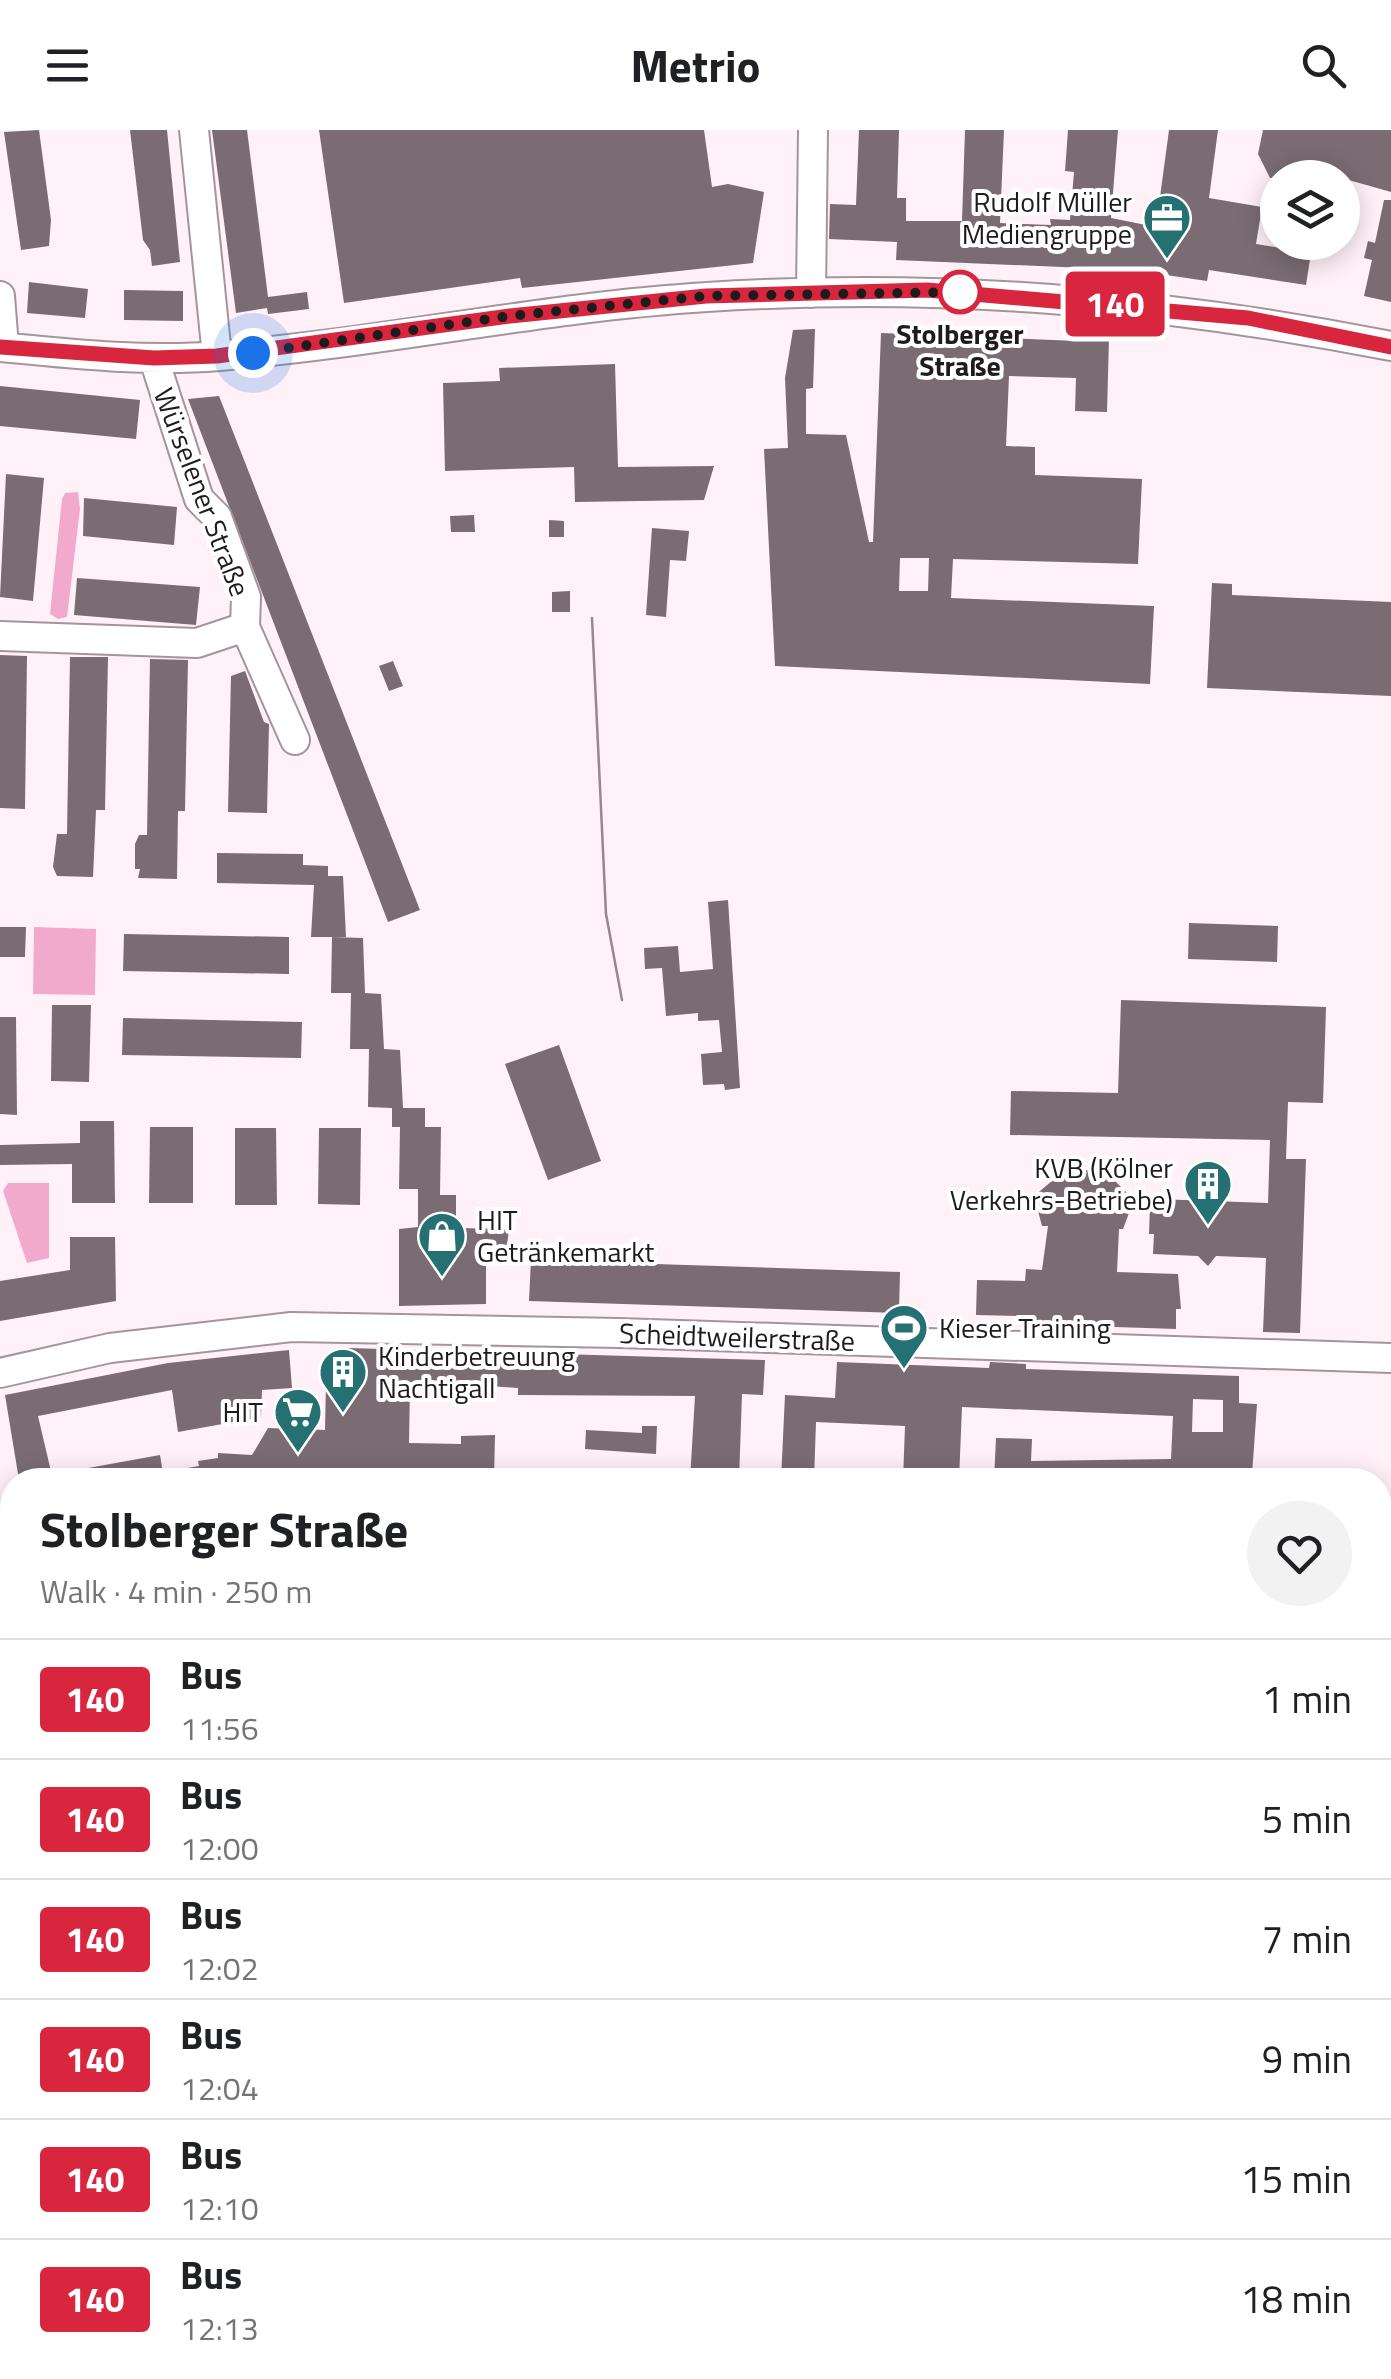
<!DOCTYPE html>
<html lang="en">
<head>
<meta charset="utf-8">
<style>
	:root { --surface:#fff; --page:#f2f2f2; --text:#202124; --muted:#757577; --line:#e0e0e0 }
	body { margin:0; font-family:"Titillium Web",sans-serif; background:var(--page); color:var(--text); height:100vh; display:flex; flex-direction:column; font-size:38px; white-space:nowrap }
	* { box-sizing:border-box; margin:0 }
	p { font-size:32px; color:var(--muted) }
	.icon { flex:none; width:55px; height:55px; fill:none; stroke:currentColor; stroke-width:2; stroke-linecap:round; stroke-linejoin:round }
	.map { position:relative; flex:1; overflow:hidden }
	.side { position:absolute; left:0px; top:1338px; width:1392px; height:912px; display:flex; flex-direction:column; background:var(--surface); border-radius:40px 40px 0 0; box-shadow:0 5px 25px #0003 }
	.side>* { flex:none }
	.badge { padding:0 20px; border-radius:8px; font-size:35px; line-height:65px }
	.tools { position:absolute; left:1260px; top:30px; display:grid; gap:20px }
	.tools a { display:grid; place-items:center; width:100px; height:100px; border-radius:50%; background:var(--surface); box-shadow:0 5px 25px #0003; font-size:50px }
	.you { position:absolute; width:50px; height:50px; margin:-25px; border:8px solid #fff; border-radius:50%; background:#1a73e8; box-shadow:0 0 0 15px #1a73e833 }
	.map>.badge { position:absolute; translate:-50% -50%; box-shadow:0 0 0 5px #fff }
	.round { display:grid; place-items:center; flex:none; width:105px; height:105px; border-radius:52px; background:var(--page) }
	.head { display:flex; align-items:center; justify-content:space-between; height:170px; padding:0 40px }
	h1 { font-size:48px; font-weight:700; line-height:75px }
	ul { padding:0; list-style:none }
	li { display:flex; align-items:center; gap:30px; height:120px; padding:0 40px; border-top:2px solid var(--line) }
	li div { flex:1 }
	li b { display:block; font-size:38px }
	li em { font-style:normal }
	li .badge { min-width:110px; font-weight:700; text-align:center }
	header { display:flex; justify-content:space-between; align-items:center; height:130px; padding:0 40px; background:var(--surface); font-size:45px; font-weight:700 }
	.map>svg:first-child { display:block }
	.green { fill:#f1aacc }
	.building { fill:#7a6c72; fill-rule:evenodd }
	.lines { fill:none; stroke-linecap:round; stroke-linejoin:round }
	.minor-casing { stroke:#a4959c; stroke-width:32 }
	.major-casing { stroke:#d7d6d6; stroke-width:38 }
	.minor { stroke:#fff; stroke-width:28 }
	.major { stroke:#fbc3df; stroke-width:32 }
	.tram { stroke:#948a8e; stroke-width:2.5 }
	.line-casing { stroke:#fff; stroke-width:22 }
	.line { stroke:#d7263d; stroke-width:15 }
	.walk { stroke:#1f1a1c; stroke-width:10; stroke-dasharray:0 18 }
	.stop-dot { fill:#fff; stroke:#d7263d; stroke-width:5 }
	.labels { text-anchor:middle; stroke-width:8; stroke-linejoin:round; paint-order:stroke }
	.poi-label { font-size:28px; fill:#1f1a1c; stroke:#fff; text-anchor:end }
	.stop-label { font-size:28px; font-weight:bold; fill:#1f1a1c; stroke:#fff }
	.street-label { font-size:28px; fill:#1f1a1c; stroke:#fff }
</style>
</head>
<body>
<header><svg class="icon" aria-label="menu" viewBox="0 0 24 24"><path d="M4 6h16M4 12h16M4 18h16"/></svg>Metrio<svg class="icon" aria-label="search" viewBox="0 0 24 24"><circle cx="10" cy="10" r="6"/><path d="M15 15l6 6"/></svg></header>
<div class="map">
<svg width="1391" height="2249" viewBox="0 0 1391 2249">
	<rect width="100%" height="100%" fill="#fff1f7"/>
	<path class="green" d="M78,362l2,17 -13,108 -9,2 -8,-5 12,-115 3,-6z
		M34,797l62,2 -1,66 -62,-1z
		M8,1053h41v75l-22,5 -24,-72z"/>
	<path class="building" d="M39,0l12,90 -2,26 -28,4 -17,-118z
		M130,0h37l13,132 -28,4 -2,-16 -7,-10z
		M212,0h35l21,167 39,-5 2,17 -41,5 -1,-6 -31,5z
		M319,0h385l8,57 16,-3 36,8 -11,71 -231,25 -2,-10 -176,25z
		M859,0h40l-2,68h9v23h56l3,-91h39l-4,93 51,2 -1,-6 20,1 4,-48 -9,-1 3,-41h50l-7,88 45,9 13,-97h49l-9,68 53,9 -6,37 55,9 -5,32 -97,-15 -2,11 -75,-11 -236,-10 1,-18 -68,-3 1,-35 26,1z
		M1263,0h128v62l-67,-19 -6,5h-48l-12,-24z
		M1384,70h7v102l-27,-6 8,-36 -8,-2 4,-17 7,2z
		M29,152l59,7 -3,29 -58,-5z
		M124,160l59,1v30l-59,-1z
		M815,199l-2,59 -7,1v45l40,1 23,107h4l8,-209 196,8 1,-6 31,3 -2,74 -32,-1 1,-33 -67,-2 -3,70 29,1v28l107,4 -4,85 -185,-5 -2,39 203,8 -4,78 -375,-18 -11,-217 24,-1 -3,-70 8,-48zM900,428h29l-1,33h-29z
		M615,234l3,103 96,-1 -10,34 -129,2 -1,-35 -129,4 -2,-88 57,-2 -1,-13z
		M0,256l140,14 -4,39 -136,-13z
		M219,266l201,514 -32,12 -200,-523z
		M6,344l38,4 -11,123 -33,-4z
		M84,368l93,9 -3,38 -91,-9z
		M474,385l1,17h-24l-1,-16z
		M549,390l15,1v16h-15z
		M652,398l37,3 -3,30 -16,-1 -4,57 -20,-2z
		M77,448l123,9 -4,38 -122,-10z
		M1212,453l20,1v11l159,7v94l-184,-8z
		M570,461v21h-18v-20z
		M0,525l27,1 -2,153 -25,-1z
		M70,527h38l-3,153h-9l-3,67 -36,-1 -4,-9 4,-33h10z
		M150,529l38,1 -3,151h-7l-1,68 -39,-1 2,-9h-5v-25l4,-9h8z
		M393,531l10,25 -14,5 -10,-25z
		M245,541l19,51 5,2 -2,89 -39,-1 3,-136z
		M217,723l86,1v11l25,1v10h15l3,61h-35l3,-52 -97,-2z
		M728,770l12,188 -15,2 -1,-6 -21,1 -2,-31 21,-2 -3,-32 -21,1v-8l-32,3 -4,-48 -17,1 -1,-21 34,-2 2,26 33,-3 -5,-67z
		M1189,793l89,3 -1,36 -89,-3z
		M0,797h26l-1,30h-25z
		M124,804l165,3v37l-166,-3z
		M332,807l31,1 2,55 16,1 3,55 16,1 3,58h22v19h16l-1,68h16v33l53,1 -3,26 -20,-1v50l-87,2v-77l19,-2v-38h-19l1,-62h-8v-19l-24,-1 1,-58h-19l1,-56h-20z
		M1121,870l205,7 -3,96 -35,-1 -2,57h20l-6,174 -37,-1 3,-74 -50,-2 -8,10 -10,-10 -45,-2 1,-20h-5l1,-28 6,-7 112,4 2,-63 -260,-5 1,-44 107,2z
		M52,875h39l-2,77 -38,-1z
		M0,887h16l1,98 -17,-1z
		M123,888l179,4 -1,36 -179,-3z
		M559,915l42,116 -53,19 -43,-116z
		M80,991h34l1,82h-43v-39l-72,1v-20l80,-2z
		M150,997h43v76h-44z
		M235,998h41l1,77h-42z
		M319,998h42l-1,77 -42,-1z
		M1086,1040l26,8 22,22 -11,29h-4l-2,43 61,2 3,35h-5v20l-152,-5 -2,-8 -46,-1 1,-35 48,1 1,-12 16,1 6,-44h-6l-8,-30 25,-21z
		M70,1107h45l1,64 -116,20v-40l70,-11z
		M531,1130l369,12 -1,41 -370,-12z
		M348,1218l417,12 -2,35 -21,-1 -3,86h-49l5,-84 -177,-1v-7l-82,-6 -26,3 -1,58 52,1v-8l34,-1 -1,45h-329l-1,-8 35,-6 -1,-5 20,-3v-5l34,2 16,-27 57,2 1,-47h21z
		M289,1220l3,38 -30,2 -1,27 -83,15 -6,-42 -134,26 15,64h-34l-14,-85 163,-32z
		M837,1232l152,6 1,-6 36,2v5l213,7v27l18,1 -5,71h-22v5h-236l2,-42 36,1 -1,22 140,-2 2,-43 -211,-9 -3,73h-56l2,-54 -89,-4 -2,58h-33l4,-85 50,3zM1193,1269l30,1v32h-31z
		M642,1296h15l-1,28 -71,-5 1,-19 56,3z
		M160,1325l4,25h-97l-1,-8z
		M1390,2206l1,43h-18l7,-11z"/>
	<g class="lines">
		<g class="minor-casing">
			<path id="minor" d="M194,0l23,226
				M811,163l2,-163
				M0,166l4,51
				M0,217c72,7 146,15 219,9 163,-13 324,-49 488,-59 236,-15 453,4 684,49
				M154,229l45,140 18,18 29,80 -1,30 50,113
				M0,506l197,7 48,-16
				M0,1243l110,-25 181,-21 328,6 772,25
				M1380,1964l11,-13
				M0,2036h12
				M1380,2042l11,-12
				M839,2238l6,11
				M1180,2238l13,11
				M0,2240l214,9
				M1135,2249l10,-11
				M1205,2249l10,-11"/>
		</g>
		<g class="major-casing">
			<path id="major" d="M0,1463l12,85
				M0,1630l12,1
				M1380,1680l11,1
				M0,1691h12
				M1380,1738l11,1"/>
		</g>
		<use href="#minor" class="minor"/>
		<use href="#major" class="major"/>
		<path class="tram" d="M592,488l14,296 16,86
			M0,1662l12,1
			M1380,1711h11"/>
	</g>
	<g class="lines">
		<g class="line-casing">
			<path id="line" d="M0,217l154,11 63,-2 293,-40 196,-20 221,-6 321,28 143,29"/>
		</g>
		<use href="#line" class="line"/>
		<path class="walk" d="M253,223l257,-37 196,-20 254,-4"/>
	</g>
	<defs>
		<g id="office-pin" transform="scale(2.5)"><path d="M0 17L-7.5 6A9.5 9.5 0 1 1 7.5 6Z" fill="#257073" stroke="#fff"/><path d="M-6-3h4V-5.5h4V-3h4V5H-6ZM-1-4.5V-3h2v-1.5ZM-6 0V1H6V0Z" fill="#fff"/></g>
		<g id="building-pin" transform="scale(2.5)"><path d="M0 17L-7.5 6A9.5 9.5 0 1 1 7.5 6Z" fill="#257073" stroke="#fff"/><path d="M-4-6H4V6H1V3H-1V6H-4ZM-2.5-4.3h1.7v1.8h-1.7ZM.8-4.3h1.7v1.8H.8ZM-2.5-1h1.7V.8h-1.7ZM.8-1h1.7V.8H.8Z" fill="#fff"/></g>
		<g id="shop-pin" transform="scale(2.5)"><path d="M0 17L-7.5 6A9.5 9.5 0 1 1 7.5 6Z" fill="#257073" stroke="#fff"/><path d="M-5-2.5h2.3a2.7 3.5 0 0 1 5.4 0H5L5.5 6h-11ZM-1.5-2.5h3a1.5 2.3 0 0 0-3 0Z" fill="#fff"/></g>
		<g id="stadium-pin" transform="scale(2.5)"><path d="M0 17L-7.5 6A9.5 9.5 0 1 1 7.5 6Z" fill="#257073" stroke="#fff"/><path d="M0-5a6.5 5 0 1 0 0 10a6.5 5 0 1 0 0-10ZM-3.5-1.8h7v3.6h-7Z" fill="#fff"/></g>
		<g id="supermarket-pin" transform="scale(2.5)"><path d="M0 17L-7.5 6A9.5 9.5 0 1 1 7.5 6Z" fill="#257073" stroke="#fff"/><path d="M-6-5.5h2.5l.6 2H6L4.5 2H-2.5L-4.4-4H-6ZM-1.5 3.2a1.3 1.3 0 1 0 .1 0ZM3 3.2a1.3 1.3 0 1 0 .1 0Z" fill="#fff"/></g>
	</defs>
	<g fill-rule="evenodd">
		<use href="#office-pin" x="1167" y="88"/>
		<use href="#building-pin" x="1208" y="1054"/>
		<use href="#shop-pin" x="442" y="1106"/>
		<use href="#stadium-pin" x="904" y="1198"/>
		<use href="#building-pin" x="343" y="1242"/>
		<use href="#supermarket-pin" x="298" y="1282"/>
	</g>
	<circle class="stop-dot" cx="960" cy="162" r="20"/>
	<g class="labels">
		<g class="poi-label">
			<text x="1132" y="82">Rudolf Müller<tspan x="1132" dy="32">Mediengruppe</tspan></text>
			<text x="1173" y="1048">KVB (Kölner<tspan x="1173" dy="32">Verkehrs-Betriebe)</tspan></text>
			<text x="477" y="1100" text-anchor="start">HIT<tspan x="477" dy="32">Getränkemarkt</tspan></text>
			<text x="939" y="1208" text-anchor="start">Kieser Training</text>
			<text x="378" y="1236" text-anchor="start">Kinderbetreuung<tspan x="378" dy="32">Nachtigall</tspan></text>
			<text x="263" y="1292">HIT</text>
		</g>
		<g class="stop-label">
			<text x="960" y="214">Stolberger<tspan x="960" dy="32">Straße</tspan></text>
		</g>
		<g class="street-label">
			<text transform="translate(202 362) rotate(69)" y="10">Würselener Straße</text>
			<text transform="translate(737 1207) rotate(2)" y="10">Scheidtweilerstraße</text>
		</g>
	</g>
</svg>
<div class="tools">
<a><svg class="icon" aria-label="layers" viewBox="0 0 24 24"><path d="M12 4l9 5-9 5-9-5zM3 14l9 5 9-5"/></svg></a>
</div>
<div class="you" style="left:253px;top:223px"></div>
<b class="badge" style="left:1115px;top:174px;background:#d7263d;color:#fff">140</b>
<section class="side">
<div class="head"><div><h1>Stolberger Straße</h1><p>Walk · 4 min · 250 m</p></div><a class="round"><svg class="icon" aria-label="heart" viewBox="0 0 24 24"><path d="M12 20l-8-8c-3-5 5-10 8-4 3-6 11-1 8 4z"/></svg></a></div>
<ul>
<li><span class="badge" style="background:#d7263d;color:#fff">140</span><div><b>Bus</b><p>11:56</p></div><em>1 min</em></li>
<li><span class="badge" style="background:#d7263d;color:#fff">140</span><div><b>Bus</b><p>12:00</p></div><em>5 min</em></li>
<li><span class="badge" style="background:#d7263d;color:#fff">140</span><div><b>Bus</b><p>12:02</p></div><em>7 min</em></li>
<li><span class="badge" style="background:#d7263d;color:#fff">140</span><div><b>Bus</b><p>12:04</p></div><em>9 min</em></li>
<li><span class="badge" style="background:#d7263d;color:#fff">140</span><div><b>Bus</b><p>12:10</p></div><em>15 min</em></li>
<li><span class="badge" style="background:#d7263d;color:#fff">140</span><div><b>Bus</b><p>12:13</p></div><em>18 min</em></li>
</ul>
</section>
</div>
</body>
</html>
